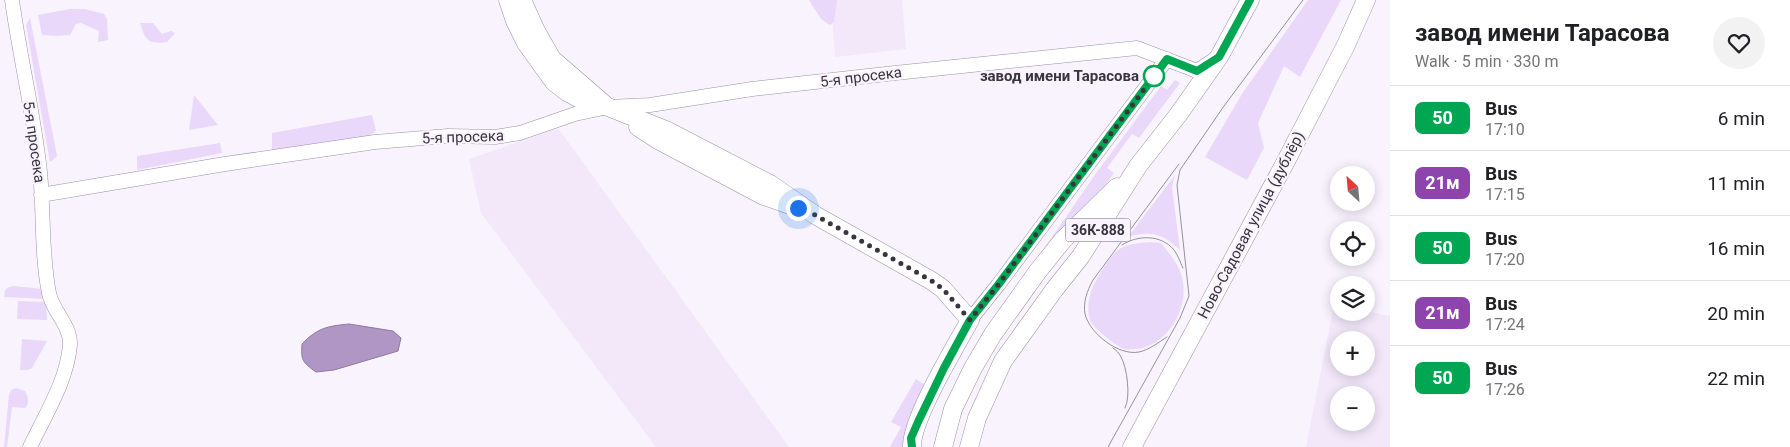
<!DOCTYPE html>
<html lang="en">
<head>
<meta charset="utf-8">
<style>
	:root { --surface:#fff; --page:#f2f2f2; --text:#202124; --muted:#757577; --line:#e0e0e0 }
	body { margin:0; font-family:Roboto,sans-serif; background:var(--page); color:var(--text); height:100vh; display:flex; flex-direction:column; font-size:19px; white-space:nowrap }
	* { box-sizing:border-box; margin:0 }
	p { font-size:16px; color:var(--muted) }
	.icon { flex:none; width:28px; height:28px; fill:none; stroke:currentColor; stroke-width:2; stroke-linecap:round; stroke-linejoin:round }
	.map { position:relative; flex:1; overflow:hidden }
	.sheet { display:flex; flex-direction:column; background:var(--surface); width:400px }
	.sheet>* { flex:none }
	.badge { padding:0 10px; border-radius:8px; font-size:18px; line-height:32px }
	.needle { width:32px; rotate:334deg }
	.fabs { position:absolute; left:1330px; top:166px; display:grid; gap:10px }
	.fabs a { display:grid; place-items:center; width:45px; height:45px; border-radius:50%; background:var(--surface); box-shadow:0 2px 12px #0003; font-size:25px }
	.you { position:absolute; width:25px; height:25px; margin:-12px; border:4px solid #fff; border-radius:50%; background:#1a73e8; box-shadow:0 0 0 8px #1a73e833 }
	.map>.badge { position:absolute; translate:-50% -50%; box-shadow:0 0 0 2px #fff }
	.round { display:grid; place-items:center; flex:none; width:52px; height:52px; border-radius:26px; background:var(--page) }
	.head { display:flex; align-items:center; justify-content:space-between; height:85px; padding:0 25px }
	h1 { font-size:24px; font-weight:700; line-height:38px }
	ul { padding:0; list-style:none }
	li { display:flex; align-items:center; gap:15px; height:65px; padding:0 25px; border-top:1px solid var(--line) }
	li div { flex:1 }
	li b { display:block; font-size:19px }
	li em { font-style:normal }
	li .badge { min-width:55px; font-weight:700; text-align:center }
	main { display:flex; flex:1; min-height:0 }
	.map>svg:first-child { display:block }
	.built { fill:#f2e8fa; fill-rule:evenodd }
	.green { fill:#e9d8f9 }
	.water { fill:#b096c5; stroke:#8c799c }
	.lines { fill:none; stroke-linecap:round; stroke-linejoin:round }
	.minor-casing { stroke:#9c90a7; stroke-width:15 }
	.major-casing { stroke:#9c90a7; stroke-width:19 }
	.minor { stroke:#fff; stroke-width:14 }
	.major { stroke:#fff; stroke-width:18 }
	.tram { stroke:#96919b; stroke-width:1 }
	.line-casing { stroke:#fff; stroke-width:11 }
	.line { stroke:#00a651; stroke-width:8 }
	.walk { stroke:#39343e; stroke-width:5; stroke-dasharray:0 9 }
	.stop-dot { fill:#fff; stroke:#00a651; stroke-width:2.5 }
	.labels { text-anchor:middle; stroke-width:4.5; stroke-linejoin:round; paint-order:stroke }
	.shield { fill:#f8f3fd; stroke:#726d77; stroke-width:1 }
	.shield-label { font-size:14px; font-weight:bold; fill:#39343e }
	.stop-label { font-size:15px; font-weight:bold; fill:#39343e; stroke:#f8f3fd; text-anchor:end }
	.street-label { font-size:15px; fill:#39343e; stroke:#f8f3fd }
</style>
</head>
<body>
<main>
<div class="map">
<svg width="1390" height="447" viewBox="0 0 1390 447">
	<rect width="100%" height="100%" fill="#f8f3fd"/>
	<path class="built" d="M831,0h71l4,49 -71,8z
		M558,128l231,319h-133l-175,-234 -12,-54z
		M1334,305l5,1v6l27,-1 24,5v131h-84zM1339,340h27v28h-27zM1339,395h27v27h-27z"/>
	<path class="green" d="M809,0h28l-3,22 -4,3 -9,-6z
		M1308,0h33l-41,77 -16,-11 -26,57 6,25 -17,32 -42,-23 37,-63z
		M70,9h15l19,5 3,5 1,21 -10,2 1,-11 -18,-8 -5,1 -6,11 -13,1 -15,-1 -4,-20z
		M30,18l27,138 -7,6 -24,-137z
		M140,23h13l9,11 9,-3 4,2 -8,9c-18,3 -22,-2 -27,-19z
		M1175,80l5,3 -41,55 -7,-4 -25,34 7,5 -93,131 2,-25 74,-107 64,-86 6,4z
		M194,95l24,30 -29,5z
		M372,115l4,16 -7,5 -97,15v-18z
		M220,143l2,10 -85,17v-14z
		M1175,175l-3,12 8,63c-16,-16 -30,-20 -52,-13z
		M1149,242l12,1c7,9 15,18 19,28 12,30 -7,68 -37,77 -5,1 -15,2 -19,1 -8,-3 -29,-20 -33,-27 -6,-11 -1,-33 6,-43 5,-9 12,-21 20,-28 7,-7 23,-8 32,-9z
		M14,286l29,3 3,10 -42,-2 1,-7 4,-3z
		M18,301l28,1 1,18 -30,-1z
		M22,339l25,2 -15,27 -5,2h-7z
		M916,379l18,12 -24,56h-20l11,-20 -10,-5z
		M16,388l9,3c3,5 5,12 0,17l-13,-1 -5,40h-3l5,-52 2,-5z"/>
	<path class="water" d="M349,324l44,7 8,7 -3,13 -64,19 -18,2c-14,-10 -15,-12 -14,-28 15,-16 26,-18 47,-20z"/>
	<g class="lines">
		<g class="minor-casing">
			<path id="minor" d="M12,0c8,58 22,115 28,172 4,40 1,81 9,121 3,18 22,32 21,52 -3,36 -25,70 -40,102
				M41,195l184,-31 150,-22 73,-6 47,1 25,-4 55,-19 33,-7 42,-2 102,-16 143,-16 242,-25 60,23 18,-12
				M970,320l28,-35 169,-226"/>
		</g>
		<g class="major-casing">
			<path id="major" d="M508,0l7,21 11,22 28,39 13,10 15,8 26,7 58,23 104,54 45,31 117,66 11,8 27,31c-15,27 -59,100 -58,127
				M522,0l14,31 16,28 52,45
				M638,127l20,13 106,56 26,9
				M943,447l10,-38 20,-41 20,-34 45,-63 25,-31 54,-53
				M969,447l8,-29 26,-57 51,-71 27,-34 57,-90 40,-51 41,-58 31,-57
				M1132,447l153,-284 61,-118 20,-45"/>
		</g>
		<use href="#minor" class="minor"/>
		<use href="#major" class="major"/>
		<path class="tram" d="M1122,245c15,-10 39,-11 52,5 4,5 6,12 9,18
			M1167,337c-8,5 -18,13 -28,15 -20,4 -49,-18 -54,-38 -2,-12 2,-23 8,-34l86,-116
			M1113,348c3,2 6,5 8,9 6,10 10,40 4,51
			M1108,447l72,-129 9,-22 -12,-111 3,-15 44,-64 79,-106"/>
	</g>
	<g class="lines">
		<g class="line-casing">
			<path id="line" d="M912,447l-1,-9 7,-16 26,-54 26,-48 28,-35 169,-226 30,12 22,-14 31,-57"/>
		</g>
		<use href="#line" class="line"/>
		<path class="walk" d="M798,208l17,7 117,66 11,8 27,31 28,-35 156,-209"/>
	</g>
	<circle class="stop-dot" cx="1154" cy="76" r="10"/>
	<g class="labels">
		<rect class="shield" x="1065.5" y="218.5" width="65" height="23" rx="4"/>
		<g class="shield-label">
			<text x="1098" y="235">36К-888</text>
		</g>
		<g class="stop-label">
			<text x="1139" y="81">завод имени Тарасова</text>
		</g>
		<g class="street-label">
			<text transform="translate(861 77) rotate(-7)" y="5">5-я просека</text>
			<text transform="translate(463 137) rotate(-2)" y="5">5-я просека</text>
			<text transform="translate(34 142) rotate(82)" y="5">5-я просека</text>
			<text transform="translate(1251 225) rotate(-62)" y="5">Ново-Садовая улица (дублёр)</text>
		</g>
	</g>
</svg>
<div class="fabs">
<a><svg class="needle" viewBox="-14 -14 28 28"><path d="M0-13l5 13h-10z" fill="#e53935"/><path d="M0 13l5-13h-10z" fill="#757577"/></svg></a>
<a><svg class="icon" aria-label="locate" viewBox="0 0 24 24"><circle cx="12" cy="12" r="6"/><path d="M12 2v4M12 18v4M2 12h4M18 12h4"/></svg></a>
<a><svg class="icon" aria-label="layers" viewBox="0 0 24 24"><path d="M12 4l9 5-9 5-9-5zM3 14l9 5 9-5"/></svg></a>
<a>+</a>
<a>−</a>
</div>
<div class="you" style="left:798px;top:208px"></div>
</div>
<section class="sheet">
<div class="head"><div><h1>завод имени Тарасова</h1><p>Walk · 5 min · 330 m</p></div><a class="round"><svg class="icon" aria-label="heart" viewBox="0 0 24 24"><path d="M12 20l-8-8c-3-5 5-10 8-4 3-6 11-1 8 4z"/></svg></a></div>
<ul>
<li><span class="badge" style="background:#00a651;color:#fff">50</span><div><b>Bus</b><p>17:10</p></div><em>6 min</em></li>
<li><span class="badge" style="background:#8e44ad;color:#fff">21м</span><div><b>Bus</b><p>17:15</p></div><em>11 min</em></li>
<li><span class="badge" style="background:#00a651;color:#fff">50</span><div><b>Bus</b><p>17:20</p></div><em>16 min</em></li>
<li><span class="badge" style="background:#8e44ad;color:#fff">21м</span><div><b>Bus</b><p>17:24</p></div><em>20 min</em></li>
<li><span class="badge" style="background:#00a651;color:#fff">50</span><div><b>Bus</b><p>17:26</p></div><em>22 min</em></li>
</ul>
</section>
</main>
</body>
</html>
